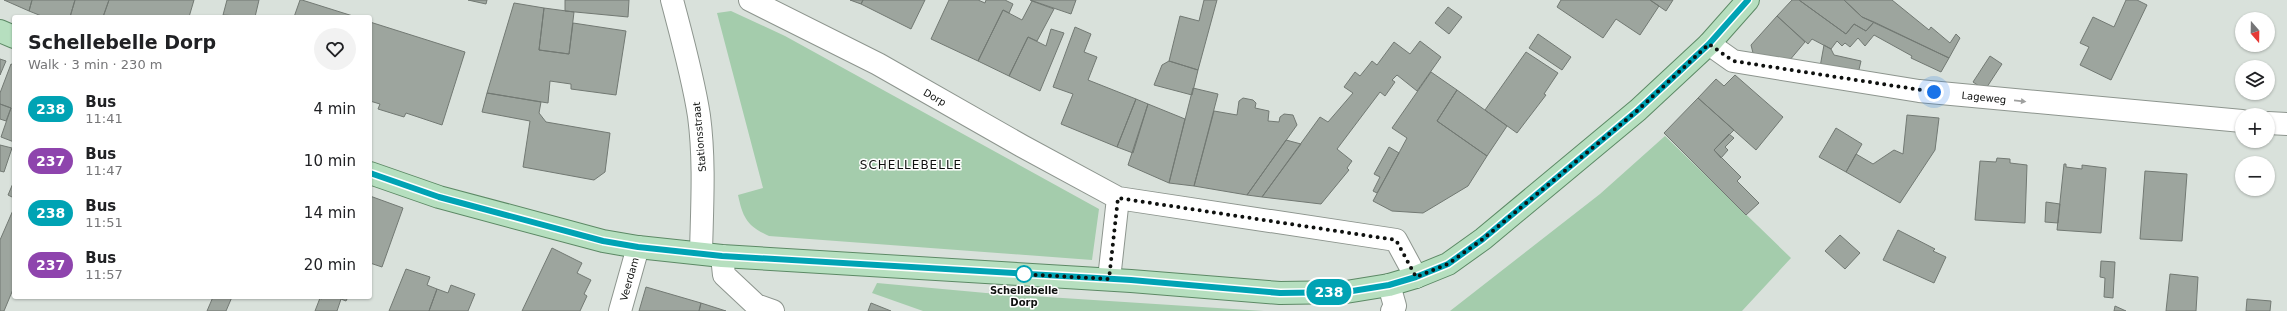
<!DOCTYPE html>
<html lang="en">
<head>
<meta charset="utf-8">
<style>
	:root { --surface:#fff; --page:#f2f2f2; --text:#202124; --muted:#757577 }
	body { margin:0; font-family:"DejaVu Sans",sans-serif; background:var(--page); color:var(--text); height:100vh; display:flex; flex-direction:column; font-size:15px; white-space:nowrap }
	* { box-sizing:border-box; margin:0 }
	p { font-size:13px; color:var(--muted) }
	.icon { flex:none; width:22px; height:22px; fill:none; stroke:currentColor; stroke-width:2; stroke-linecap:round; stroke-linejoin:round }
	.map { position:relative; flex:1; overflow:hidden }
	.drawer { position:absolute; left:12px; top:15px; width:360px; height:284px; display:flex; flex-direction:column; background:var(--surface); border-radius:4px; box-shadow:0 1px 3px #0004 }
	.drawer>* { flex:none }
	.badge { padding:0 8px; border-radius:13px; font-size:14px; line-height:26px }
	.needle { width:26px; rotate:160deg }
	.tools { position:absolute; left:2235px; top:12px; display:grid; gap:8px }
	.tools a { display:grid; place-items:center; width:40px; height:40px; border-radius:50%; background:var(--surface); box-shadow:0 1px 3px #0004; font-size:20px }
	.you { position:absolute; width:20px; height:20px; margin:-10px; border:3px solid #fff; border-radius:50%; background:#1a73e8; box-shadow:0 0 0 6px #1a73e833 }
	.map>.badge { position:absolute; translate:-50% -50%; box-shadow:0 0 0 2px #fff }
	.round { display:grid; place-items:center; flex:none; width:42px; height:42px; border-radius:21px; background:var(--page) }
	.summary { display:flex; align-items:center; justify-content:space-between; height:68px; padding:0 16px }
	h1 { font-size:19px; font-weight:800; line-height:30px }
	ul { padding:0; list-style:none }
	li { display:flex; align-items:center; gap:12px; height:52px; padding:0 16px }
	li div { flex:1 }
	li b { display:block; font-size:15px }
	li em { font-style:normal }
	li .badge { min-width:44px; font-weight:700; text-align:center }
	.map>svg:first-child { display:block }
	.green { fill:#a4ccac }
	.building { fill:#9da59e; stroke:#727973 }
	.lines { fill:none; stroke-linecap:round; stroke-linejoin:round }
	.minor-casing { stroke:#8d958e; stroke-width:24 }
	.major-casing { stroke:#5c8965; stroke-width:24 }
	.minor { stroke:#fff; stroke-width:22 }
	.major { stroke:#b6dfbf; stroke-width:22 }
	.oneway { fill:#9fa09f }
	.line-casing { stroke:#fff; stroke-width:9 }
	.line { stroke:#00a3b4; stroke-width:6 }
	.walk { stroke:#0f110f; stroke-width:4; stroke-dasharray:0 7.2 }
	.stop-dot { fill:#fff; stroke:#00a3b4; stroke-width:2 }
	.labels { text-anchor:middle; stroke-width:3; stroke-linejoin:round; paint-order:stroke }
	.street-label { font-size:10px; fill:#0f110f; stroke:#fff }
	.stop-label { font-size:10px; font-weight:bold; fill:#0f110f; stroke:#fff }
	.quarter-label { font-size:12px; letter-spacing:1px; fill:#0f110f; stroke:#fff }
</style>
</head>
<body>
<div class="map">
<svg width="2287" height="311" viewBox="0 0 2287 311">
	<rect width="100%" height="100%" fill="#d9e1db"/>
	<path class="green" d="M731,11l54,25 314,173 -7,51 -323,-24c-22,-10 -26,-18 -31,-41l25,-7 -46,-175z
		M1665,136l126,122 -49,53h-292l150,-117z
		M877,283l109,10 278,18h-341l-51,-18z"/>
	<path class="building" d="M4,0h28l-3,11z
		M32,0h43l-5,17h-26l-15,-6z
		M75,0h34l-6,17h-33z
		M109,0h85l-5,17h-86z
		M227,0h32l-4,17 -32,-2z
		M300,0h2l54,17h-62z
		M468,0h19l-1,4z
		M565,0h64l-1,17 -63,-6z
		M850,0h13l-2,4z
		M863,0h62l-14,29 -50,-25z
		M949,0h29l7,3 1,-3h19l8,4 -4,9 -6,-3 -25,51 -47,-22z
		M1030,0h46l-5,14z
		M1204,0h13l-19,70 -29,-9 11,-45 19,5z
		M1561,0h89l9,6 -19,29 -24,-16 -13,19 -46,-31z
		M1650,0h23l-7,11z
		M1792,0h7l47,34 8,-10 12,7 8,-9 75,36 -8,14 -30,-14 1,-2 -38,-21 -9,11 -7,-8 -8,9 -5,-4 -3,3 -5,-5 -6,8 -19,-10 -4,5 -31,-28z
		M1799,0h45l18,17 12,5 -8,9 -12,-7 -8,10z
		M1844,0h48l37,30 2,-3 19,16 6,-9 4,4 -11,20 -87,-41z
		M2126,0h11l10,5 -36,75 -31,-15 9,-18 -9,-4 13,-26 21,10z
		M1032,1l22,8 -17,32 -9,-4 -19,39 -31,-15 25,-51 19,10z
		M514,3l30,5 -5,42 30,4 4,-31 53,8 -10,64 -45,-6v-5l-21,-3 -2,22 -61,-10z
		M1448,7l14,10 -13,17 -14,-11z
		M544,8l30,4 -5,42 -30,-4z
		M1777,16l28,26 -16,19 -36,-8 -2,-8z
		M370,22l95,30 -23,73 -36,-12 -2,4 -26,-8 2,-5 -10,-3z
		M1075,27l16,7 -7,18 13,5 -9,23 48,19 -19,48 -56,-23 12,-30 -20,-7z
		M1051,29l13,4 -24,58 -31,-15 19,-39 18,9z
		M1538,34l33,23 -9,13 -33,-22z
		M1420,41l21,16 -24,34 -20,-16 -5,5 3,2 -10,14 -5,-4 -43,57 15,12 -5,7 2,2 -28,34 -59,-7 58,-80 8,5 25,-29 -9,-6 11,-15 5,4 12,-15 5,4 17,-23 16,12z
		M1824,45l7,4 3,6 27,6 -3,13 -38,-7z
		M1526,52l32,21 -14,21 2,1 -29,38 -32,-23z
		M1990,56l12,8 -17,26 -12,-8z
		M0,59l6,2 -6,14z
		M1169,61l29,9 -6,25 -38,-10 8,-20z
		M11,64l3,1v77l-13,-5 10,-29 -11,-4v-11z
		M1431,72l26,18 -20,31 50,35 -19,30 -45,27 -31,-2 -19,-10 34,-63 -15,-10z
		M1735,75l48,42 -27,33 -58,-52 18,-19 8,7z
		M1193,88l25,6 -24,92 -25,-3z
		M1457,90l50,36 -20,30 -50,-35z
		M487,93l54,9 -2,11 7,9 64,11 -5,39 -11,8 -71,-13 7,-46 -48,-9z
		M1243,98l10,2 3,3 -1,5 14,3 -1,10 11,1 1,-5 4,-3 9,1 4,10 -50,70 -53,-9 20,-75 23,4 2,-14z
		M1698,98l36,32 -20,20 27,27 -4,4 22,22 -13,12 -82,-82z
		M1136,99l12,5 -15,49 -16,-6z
		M0,104l11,4 -5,13 -6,-2z
		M1148,104l37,15 -16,64 -41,-18z
		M1907,115l32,3 -4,32 -35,53 -54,-31 10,-18 17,10 21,-14 9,4z
		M1836,128l26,16 -16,28 -27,-15z
		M1729,134l5,4 -9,9 3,3 -7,8 -7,-8z
		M1286,140l15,4 -39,53 -15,-2z
		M0,145l12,3 -8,24 -4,-1z
		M1389,147l10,6 -22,40 -4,-2 7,-14 -6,-3z
		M1997,158l13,1v4l17,2 -2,58 -50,-3 5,-59 16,1z
		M2064,164h2v3l16,2v-4l24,3 -5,65 -44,-3z
		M2145,171l42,3 -5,67 -42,-2z
		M14,181v17l-6,-3z
		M370,196l33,12 -21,59 -12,-4z
		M2046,202l14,2 -2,19 -13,-1z
		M14,208v79l-10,24h-4v-71z
		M1898,230l37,19 -2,2 13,6 -12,26 -51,-23z
		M1840,235l20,18 -15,16 -20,-18z
		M552,248l30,15 -5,10 14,7 -7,14 3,2 -7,15h-58z
		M2101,261l14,1 -2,36 -9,-1 1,-19 -5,-1z
		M406,269l24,8 -3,8 10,4 -8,22h-40z
		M2170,274l28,3 -2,34h-30z
		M451,285l24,9 -7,17h-39l8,-22 11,4z
		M646,287l55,16 -2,8h-60z
		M213,297h19l-6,14h-19z
		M323,297h25l-2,4 -5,-2 -4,12h-22l5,-13 2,1z
		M2247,299l24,2 -1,10h-24z
		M701,303l25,8h-27z
		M871,303l20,8h-23z
		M2115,306l11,5h-12z"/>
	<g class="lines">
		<g class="minor-casing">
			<path id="minor" d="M672,0c10,38 21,77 27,116 6,45 3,92 2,137
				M750,0l128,64 144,82 96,52 278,42 20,37
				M1709,44l24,17 186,30 323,30
				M2268,123l19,1
				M722,256l2,19 32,30 17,6
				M1109,279l9,-81
				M1389,285l6,21 -3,5
				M620,311l18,-64"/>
		</g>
		<g class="major-casing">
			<path id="major" d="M0,31l14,6
				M370,173l69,24 164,44 35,6 84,9 409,25 149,12 66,-1 43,-7 27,-8 32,-13 35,-25 155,-129 71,-66 39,-44"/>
		</g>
		<use href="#minor" class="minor"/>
		<use href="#major" class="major"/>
	</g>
	<defs><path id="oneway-solid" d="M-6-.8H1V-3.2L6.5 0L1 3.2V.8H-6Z"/></defs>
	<use class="oneway" href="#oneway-solid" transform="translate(2020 101) rotate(6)"/>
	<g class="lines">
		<g class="line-casing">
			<path id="line" d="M370,173l69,24 164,44 35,6 84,9 409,24 149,13 66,-1 43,-7 27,-8 32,-13 35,-25 155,-129 71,-66 39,-44"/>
		</g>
		<use href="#line" class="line"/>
		<path class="walk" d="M1024,274h-5l90,5 9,-81 278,42 20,37 32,-13 35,-25 155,-129 71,-66 24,17 201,31"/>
	</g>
	<circle class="stop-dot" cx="1024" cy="274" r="8"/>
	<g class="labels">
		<g class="street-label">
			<text transform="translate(935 97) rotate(30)" y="4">Dorp</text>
			<text transform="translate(1984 97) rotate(6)" y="4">Lageweg</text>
			<text transform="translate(699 137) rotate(-95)" y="4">Stationsstraat</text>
			<text transform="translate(629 279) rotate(-74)" y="4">Veerdam</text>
		</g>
		<g class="stop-label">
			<text x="1024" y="294">Schellebelle<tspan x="1024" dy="12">Dorp</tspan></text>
		</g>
		<g class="quarter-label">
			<text x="911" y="169">SCHELLEBELLE</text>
		</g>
	</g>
</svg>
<div class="tools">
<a><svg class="needle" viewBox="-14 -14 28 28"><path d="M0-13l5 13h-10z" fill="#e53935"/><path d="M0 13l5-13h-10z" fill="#757577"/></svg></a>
<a><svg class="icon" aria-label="layers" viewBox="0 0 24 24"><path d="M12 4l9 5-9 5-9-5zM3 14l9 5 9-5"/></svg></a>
<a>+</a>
<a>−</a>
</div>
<div class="you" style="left:1934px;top:92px"></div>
<b class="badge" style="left:1329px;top:292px;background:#00a3b4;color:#fff">238</b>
<section class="drawer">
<div class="summary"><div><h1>Schellebelle Dorp</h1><p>Walk · 3 min · 230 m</p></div><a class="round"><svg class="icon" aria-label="heart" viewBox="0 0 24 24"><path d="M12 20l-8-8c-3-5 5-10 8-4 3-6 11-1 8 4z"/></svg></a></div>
<ul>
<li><span class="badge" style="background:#00a3b4;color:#fff">238</span><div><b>Bus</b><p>11:41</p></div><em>4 min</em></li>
<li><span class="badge" style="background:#8e44ad;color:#fff">237</span><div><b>Bus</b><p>11:47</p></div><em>10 min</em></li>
<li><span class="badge" style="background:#00a3b4;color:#fff">238</span><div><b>Bus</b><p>11:51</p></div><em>14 min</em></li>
<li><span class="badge" style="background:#8e44ad;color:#fff">237</span><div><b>Bus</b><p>11:57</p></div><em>20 min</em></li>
</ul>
</section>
</div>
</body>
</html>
